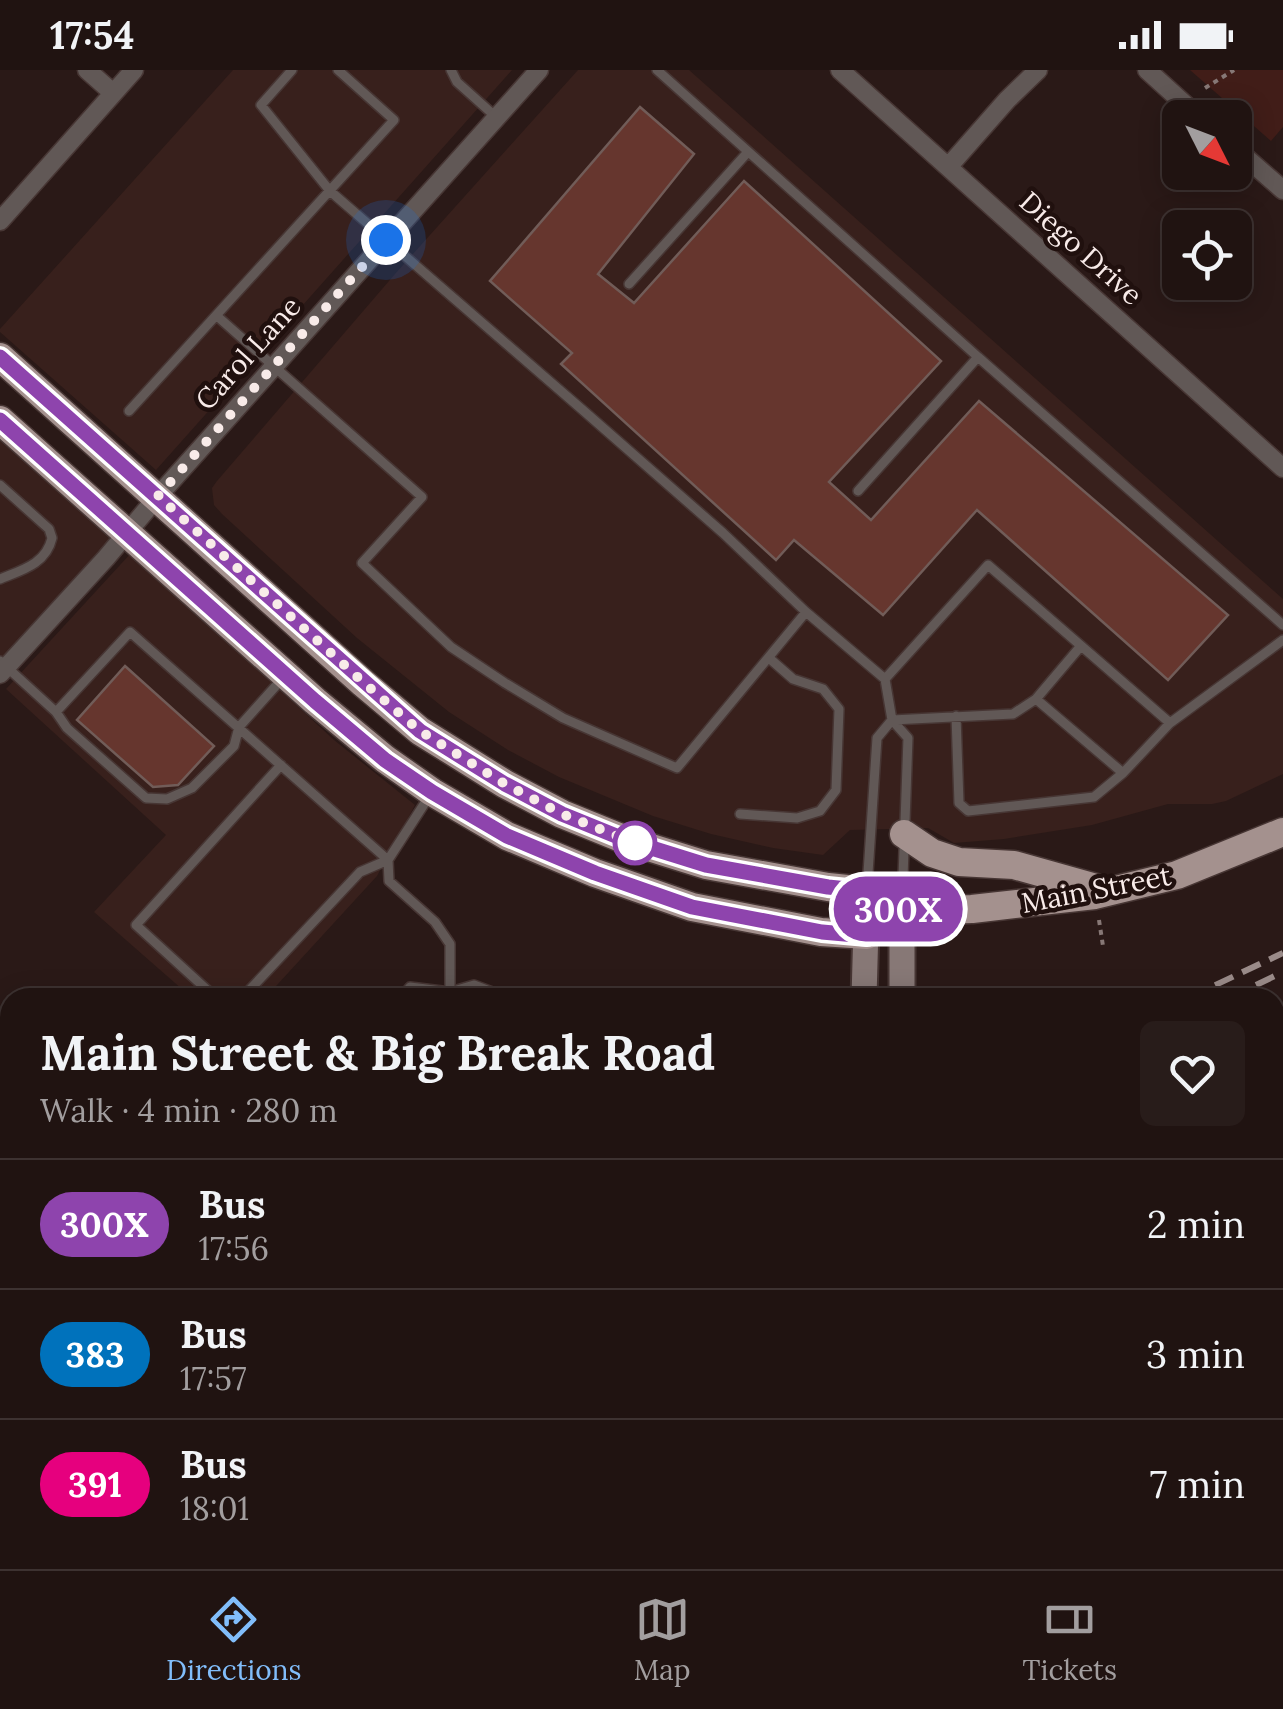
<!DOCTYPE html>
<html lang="en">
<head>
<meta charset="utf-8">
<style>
	:root { --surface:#201311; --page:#281c1a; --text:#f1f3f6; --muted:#a29e9f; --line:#3d3231; --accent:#81bdfa }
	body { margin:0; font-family:Lora,serif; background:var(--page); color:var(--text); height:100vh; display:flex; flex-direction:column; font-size:38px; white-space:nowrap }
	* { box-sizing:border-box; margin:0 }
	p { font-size:32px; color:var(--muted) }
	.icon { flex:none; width:55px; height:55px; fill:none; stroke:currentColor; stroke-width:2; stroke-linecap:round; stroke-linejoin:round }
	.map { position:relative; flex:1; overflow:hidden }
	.drawer { position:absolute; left:0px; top:918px; width:1285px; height:582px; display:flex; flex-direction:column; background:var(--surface); border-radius:30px 30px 0 0; box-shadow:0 5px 25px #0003,0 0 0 2px var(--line) }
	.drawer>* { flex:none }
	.badge { padding:0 20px; border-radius:32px; font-size:35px; line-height:65px }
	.needle { width:65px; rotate:132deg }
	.controls { position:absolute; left:1162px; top:30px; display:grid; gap:20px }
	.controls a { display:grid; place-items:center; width:90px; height:90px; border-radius:15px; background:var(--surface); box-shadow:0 5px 25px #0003,0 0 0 2px var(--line); font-size:50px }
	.you { position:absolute; width:50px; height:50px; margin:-25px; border:8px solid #fff; border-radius:50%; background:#1a73e8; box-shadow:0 0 0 15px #1a73e833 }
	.map>.badge { position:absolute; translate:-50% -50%; box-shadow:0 0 0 5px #fff }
	.round { display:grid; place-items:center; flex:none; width:105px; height:105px; border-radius:15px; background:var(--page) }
	.summary { display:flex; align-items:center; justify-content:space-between; height:170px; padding:0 40px }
	h1 { font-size:48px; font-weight:700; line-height:75px }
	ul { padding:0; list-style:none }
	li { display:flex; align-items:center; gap:30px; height:130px; padding:0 40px; border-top:2px solid var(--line) }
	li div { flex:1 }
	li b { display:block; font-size:38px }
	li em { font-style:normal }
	li .badge { min-width:110px; font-weight:700; text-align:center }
	.status { display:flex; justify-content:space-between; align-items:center; height:70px; padding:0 50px; background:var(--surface); direction:ltr }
	.status svg { height:28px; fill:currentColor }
	.dock { display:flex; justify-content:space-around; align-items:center; height:140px; border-top:2px solid var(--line); background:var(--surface); font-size:28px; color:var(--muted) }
	.dock a { display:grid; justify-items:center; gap:5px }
	.dock .active { color:var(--accent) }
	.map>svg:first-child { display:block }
	.built { fill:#38201c }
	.green { fill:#411d18 }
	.building { fill:#66362e; stroke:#715c58; stroke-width:2.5 }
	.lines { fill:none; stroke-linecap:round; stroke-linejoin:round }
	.lane-casing { stroke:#473634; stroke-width:12 }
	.street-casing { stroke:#473634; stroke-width:21 }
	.secondary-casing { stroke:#473634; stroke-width:29 }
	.primary-casing { stroke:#473634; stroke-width:31 }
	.path { stroke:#877876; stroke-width:4; stroke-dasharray:5 5; stroke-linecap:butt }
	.lane { stroke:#615856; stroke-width:9 }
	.street { stroke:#615856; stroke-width:18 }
	.secondary { stroke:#877876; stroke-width:25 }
	.primary { stroke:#a4918e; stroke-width:28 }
	.rail { stroke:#9a8b89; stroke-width:6; stroke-dasharray:20 10; stroke-linecap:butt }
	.line-casing { stroke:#fff; stroke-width:22 }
	.line { stroke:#8e44ad; stroke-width:15 }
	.walk { stroke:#f8ebe9; stroke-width:10; stroke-dasharray:0 18 }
	.stop-dot { fill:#fff; stroke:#8e44ad; stroke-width:5 }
	.labels { text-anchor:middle; stroke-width:9; stroke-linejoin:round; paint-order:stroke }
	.street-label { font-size:28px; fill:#f8ebe9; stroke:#20100e }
</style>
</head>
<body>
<div class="status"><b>17:54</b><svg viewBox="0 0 49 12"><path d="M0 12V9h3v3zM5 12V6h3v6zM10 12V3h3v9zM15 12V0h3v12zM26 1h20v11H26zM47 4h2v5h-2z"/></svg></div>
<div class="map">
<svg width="1283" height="1499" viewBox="0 0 1283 1499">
	<rect width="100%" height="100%" fill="#2a1917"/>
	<path class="built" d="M233,0h279l-356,400 -156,-138v-3z
		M578,0h111l594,529v175l-57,27 -14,3h-44l-76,21 -88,14 -50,4 -26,-15 -78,2 -27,25 -50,-7 -62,-14 -58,-18 -94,-39 -51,-27 -59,-38 -92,-74 -135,-124 -8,-9 -2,-17 5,-7 178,-207z
		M0,367l116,99 -116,124z
		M132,482l202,188 81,65 -38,71 -111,121h-75l-97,-85 72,-77 -160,-146z"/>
	<path class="green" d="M1190,0h93v57l-12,14z"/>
	<path class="building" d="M640,37l54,47 -96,120 36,29 110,-122 197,180 -112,121 42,38 108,-119 249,214 -60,65 -191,-170 -94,105 -89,-75 -18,20 -215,-196 11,-11 -82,-72z
		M125,596l89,80 -36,39 -25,2 -76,-67z"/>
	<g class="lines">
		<g class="lane-casing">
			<path id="lane" d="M292,0l-31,35 69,86 255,221 138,121 83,79 79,67
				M451,0l6,12 39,35
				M657,0l321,287 -120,134
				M629,214l118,-131
				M217,246l205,181 -60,66 89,84 54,36 58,35 114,50 129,-156
				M978,287l305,268
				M129,341l265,-291 -56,-50
				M0,415l49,44 3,9c-6,26 -30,32 -52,41
				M1080,577l-44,52 87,74 47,-50 113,-83
				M0,591l56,51 74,-80 258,228 -28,12 -118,126
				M1036,629l-23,15 -121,6 -7,-41 103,-114 182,158
				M56,642l11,16 79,70 21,1 25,-11 42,-42 5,-19 43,-48
				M956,646l3,87 9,8 126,-14 29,-24
				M740,744l57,4 23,-7 16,-21 3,-81 -16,-20 -30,-10 -24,-21
				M867,818l10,-150 15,-18 16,18 -6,167
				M450,922l24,-7 34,13
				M216,928l-80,-73 145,-160
				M401,928l9,-11 40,5v-48l-15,-22 -46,-41 -1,-21 42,-65"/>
		</g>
		<g class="street-casing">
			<path id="street" d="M87,0l26,23
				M840,0l443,398
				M1147,0l53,48
				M1235,78l48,42
				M949,96l58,-66 31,-30
				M0,151l134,-151
				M0,604l106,-116 52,-62 381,-426
				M0,1131l10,-11
				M1060,1490l10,9
				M717,1499l8,-9"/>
		</g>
		<g class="secondary-casing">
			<path id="secondary" d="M902,841v87
				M864,928l3,-107
				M1275,1457l8,7"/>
		</g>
		<g class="primary-casing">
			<path id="primary" d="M0,287l363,326 57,48 85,53 57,30 64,26 80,25 122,22 39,4 35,20 70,-2 123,-14 82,-20 106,-43
				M0,350l315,281 70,58 47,33 75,44 88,37 97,34 129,25 46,3 35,-24
				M904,764l28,19 27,9 55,3 89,25"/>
		</g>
		<path class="path" d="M1205,18l29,-18
			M1099,850l4,26"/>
		<use href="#lane" class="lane"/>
		<use href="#street" class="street"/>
		<use href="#secondary" class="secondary"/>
		<use href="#primary" class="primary"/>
		<path class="rail" d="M1188,928l95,-45
			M1229,928l54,-26
			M0,1484l10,-5
			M7,1499l19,-9"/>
	</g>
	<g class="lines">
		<g class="line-casing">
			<path id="line" d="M0,287l420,374 85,53 57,30 64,26 80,25 122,22 39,4 35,20 -35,25 -45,-4 -130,-25 -97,-34 -88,-37 -75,-44 -47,-32 -70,-59 -315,-281"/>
		</g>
		<use href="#line" class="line"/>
		<path class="walk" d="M386,170l-228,256 205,186 57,49 85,53 57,30 73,29"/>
	</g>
	<circle class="stop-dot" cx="635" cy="773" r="20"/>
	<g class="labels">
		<g class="street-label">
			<text transform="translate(1081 178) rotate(42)" y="10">Diego Drive</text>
			<text transform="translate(248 283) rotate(-48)" y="10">Carol Lane</text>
			<text transform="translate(1096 819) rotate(-11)" y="10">Main Street</text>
		</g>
	</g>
</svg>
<div class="controls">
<a><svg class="needle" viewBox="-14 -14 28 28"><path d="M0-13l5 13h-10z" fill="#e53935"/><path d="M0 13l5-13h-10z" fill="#a29e9f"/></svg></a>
<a><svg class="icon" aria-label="locate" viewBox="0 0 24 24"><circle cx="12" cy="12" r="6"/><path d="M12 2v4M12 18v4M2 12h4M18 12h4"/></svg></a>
</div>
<div class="you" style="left:386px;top:170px"></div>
<b class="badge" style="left:898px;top:839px;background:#8e44ad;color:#fff">300X</b>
<section class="drawer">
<div class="summary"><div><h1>Main Street &amp; Big Break Road</h1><p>Walk · 4 min · 280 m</p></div><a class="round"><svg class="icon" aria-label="heart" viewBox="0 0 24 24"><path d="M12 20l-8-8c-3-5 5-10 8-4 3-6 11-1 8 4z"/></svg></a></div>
<ul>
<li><span class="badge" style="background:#8e44ad;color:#fff">300X</span><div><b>Bus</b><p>17:56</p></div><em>2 min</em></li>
<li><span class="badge" style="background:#0072bc;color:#fff">383</span><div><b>Bus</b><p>17:57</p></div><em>3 min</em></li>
<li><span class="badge" style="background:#e6007e;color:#fff">391</span><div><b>Bus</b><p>18:01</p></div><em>7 min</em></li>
</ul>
</section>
</div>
<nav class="dock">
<a class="active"><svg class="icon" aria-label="directions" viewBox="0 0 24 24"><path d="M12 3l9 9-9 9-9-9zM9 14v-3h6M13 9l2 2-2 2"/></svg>Directions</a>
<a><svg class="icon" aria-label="map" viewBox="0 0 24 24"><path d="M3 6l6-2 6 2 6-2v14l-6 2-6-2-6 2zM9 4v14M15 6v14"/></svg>Map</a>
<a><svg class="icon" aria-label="tickets" viewBox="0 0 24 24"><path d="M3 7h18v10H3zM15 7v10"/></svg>Tickets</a>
</nav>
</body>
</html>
